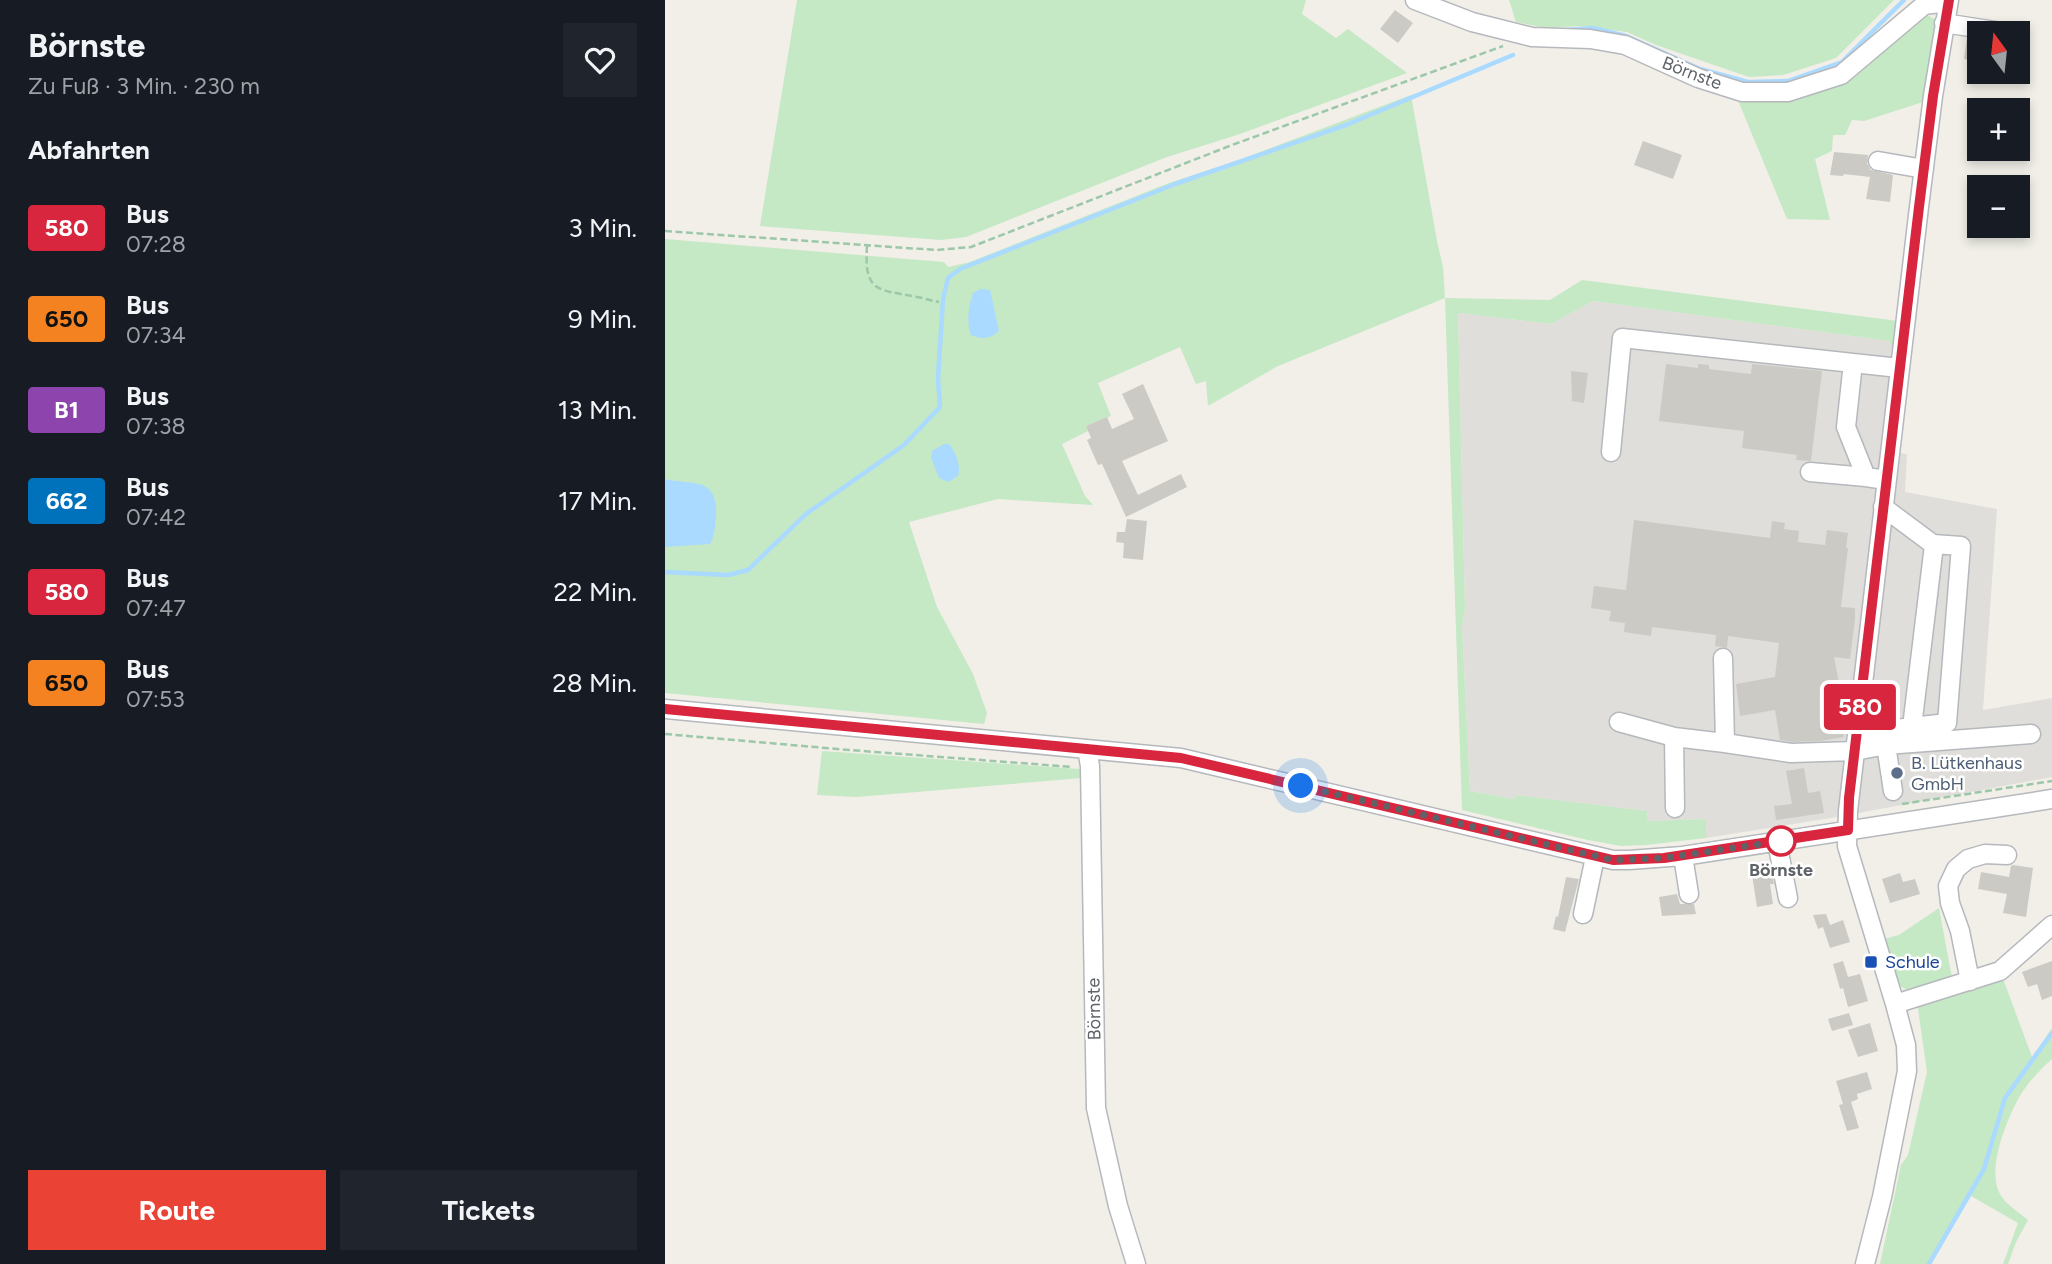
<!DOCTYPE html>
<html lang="de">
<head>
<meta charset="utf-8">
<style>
	:root { --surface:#171b24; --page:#20242c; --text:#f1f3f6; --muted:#9ea1a6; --accent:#ea4335 }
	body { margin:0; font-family:Figtree,sans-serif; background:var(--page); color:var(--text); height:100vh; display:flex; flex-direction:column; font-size:26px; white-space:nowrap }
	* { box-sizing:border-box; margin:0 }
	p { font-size:23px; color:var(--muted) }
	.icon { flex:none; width:38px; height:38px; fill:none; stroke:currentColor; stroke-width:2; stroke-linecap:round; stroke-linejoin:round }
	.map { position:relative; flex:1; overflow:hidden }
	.panel { display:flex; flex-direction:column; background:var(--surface); width:665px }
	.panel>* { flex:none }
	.badge { padding:0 14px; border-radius:5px; font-size:24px; line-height:46px }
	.needle { width:46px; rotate:345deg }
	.controls { position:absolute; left:1302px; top:21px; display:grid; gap:14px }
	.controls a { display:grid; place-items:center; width:63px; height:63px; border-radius:0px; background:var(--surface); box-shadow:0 4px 10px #0003; font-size:35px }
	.you { position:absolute; width:35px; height:35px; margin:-18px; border:5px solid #fff; border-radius:50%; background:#1a73e8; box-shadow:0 0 0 10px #1a73e833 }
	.map>.badge { position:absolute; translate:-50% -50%; box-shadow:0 0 0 4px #fff }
	h2 { padding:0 28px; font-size:26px; line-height:63px }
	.round { display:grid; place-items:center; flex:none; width:74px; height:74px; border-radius:0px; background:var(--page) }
	.head { display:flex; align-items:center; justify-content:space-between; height:119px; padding:0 28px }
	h1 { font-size:33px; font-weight:700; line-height:52px }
	.action { display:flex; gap:14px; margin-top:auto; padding:14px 28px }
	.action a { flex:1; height:80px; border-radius:0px; background:var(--accent); color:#fff; font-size:28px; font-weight:700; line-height:80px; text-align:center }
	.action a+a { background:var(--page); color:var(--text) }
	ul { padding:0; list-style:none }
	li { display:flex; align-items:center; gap:21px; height:91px; padding:0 28px }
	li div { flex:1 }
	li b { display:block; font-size:26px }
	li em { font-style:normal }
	li .badge { min-width:77px; font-weight:700; text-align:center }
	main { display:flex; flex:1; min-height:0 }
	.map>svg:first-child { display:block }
	.industrial { fill:#e0deda }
	.green { fill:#c5e8c5 }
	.water { fill:#aadaff }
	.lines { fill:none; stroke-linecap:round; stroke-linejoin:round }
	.stream { stroke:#aadaff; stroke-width:4.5 }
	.building { fill:#cccac5 }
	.minor-casing { stroke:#b5b8bc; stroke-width:21 }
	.path { stroke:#9cc7a9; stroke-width:2.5; stroke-dasharray:7 3.5; stroke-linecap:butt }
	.minor { stroke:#fff; stroke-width:18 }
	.line-casing { stroke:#fff; stroke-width:16 }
	.line { stroke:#d7263d; stroke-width:10 }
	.walk { stroke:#5f6368; stroke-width:7; stroke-dasharray:0 12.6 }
	.service-dot { fill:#5c6f8a; stroke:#fff; stroke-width:2.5 }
	.stop-dot { fill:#fff; stroke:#d7263d; stroke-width:3.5 }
	.transit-dot { fill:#1a4fb4; stroke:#fff; stroke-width:2.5 }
	.labels { text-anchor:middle; stroke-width:5; stroke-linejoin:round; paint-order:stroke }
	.street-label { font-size:18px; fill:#5f6368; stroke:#fff }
	.service-label { font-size:18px; fill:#4e5e75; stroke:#fff; text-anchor:start }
	.stop-label { font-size:18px; font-weight:bold; fill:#5f6368; stroke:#fff }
	.transit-label { font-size:18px; fill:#164399; stroke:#fff; text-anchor:start }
</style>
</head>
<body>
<main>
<section class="panel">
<div class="head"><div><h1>Börnste</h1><p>Zu Fuß · 3 Min. · 230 m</p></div><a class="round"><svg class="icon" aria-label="heart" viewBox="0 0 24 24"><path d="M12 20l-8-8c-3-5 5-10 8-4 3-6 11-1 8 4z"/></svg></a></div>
<h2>Abfahrten</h2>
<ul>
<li><span class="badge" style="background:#d7263d;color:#fff">580</span><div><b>Bus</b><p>07:28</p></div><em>3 Min.</em></li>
<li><span class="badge" style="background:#f58220;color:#111">650</span><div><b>Bus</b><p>07:34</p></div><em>9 Min.</em></li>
<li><span class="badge" style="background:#8e44ad;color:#fff">B1</span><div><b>Bus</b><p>07:38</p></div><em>13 Min.</em></li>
<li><span class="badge" style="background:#0072bc;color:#fff">662</span><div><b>Bus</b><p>07:42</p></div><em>17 Min.</em></li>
<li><span class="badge" style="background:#d7263d;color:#fff">580</span><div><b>Bus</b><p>07:47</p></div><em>22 Min.</em></li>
<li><span class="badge" style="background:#f58220;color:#111">650</span><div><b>Bus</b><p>07:53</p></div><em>28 Min.</em></li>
</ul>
<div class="action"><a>Route</a><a>Tickets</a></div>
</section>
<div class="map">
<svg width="1387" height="1264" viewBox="0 0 1387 1264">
	<rect width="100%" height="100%" fill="#f1efe8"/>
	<path class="industrial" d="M928,301l297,40 5,6 -11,104 23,3 -2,38 92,17 -14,201 69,-12v79l-215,40 -131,21 -1,-19 -57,2 -1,-10 -131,-16 -1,4 -45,-8 -8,-166 3,-16 -7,-296 93,11z"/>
	<path class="green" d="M132,0h509l-4,14 34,24 12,-9 59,44 -167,61 -73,23 -201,80 -25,3 -181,-14z
		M844,0h385l-58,58 -53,17 -34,2 -93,-32 -29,-13 -48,-6 -33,2 -30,-6z
		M1260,14l11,6 -10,81 -62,20 -12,-1 -7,15h-12l-1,16 -17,8 15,61 -43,-1 -50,-121 7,2 46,1 50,-16 15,-8z
		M746,95l26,146 6,26 2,31 105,2 32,-20 316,41 -3,26 -5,-3v-3l-297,-40 -42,23 -93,-11 7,296 -3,16 8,166 45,8 1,-4 131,16 1,10 58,-2v19l-60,7 -25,1 -33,-6 -126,-30 -17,-512 -167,68 -70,40 -2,-25 -10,3 -16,-37 -82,36 13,33 -25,10 2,5 -26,13 23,52 8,9 -95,-6 -89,23 28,85 36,67 14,39 -3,11 -319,-31v-146l13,-2 -3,-64 -10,-2v-240l279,23 4,5 22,-5 199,-79 70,-23z
		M157,751l258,18 2,9 -225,19 -40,-2z
		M1274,908l13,70 -42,13 -11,-5 -15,-47 15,-4z
		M1337,976l30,81 20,-29v31c-12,11 -24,23 -32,37 -13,22 -34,74 -20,98 5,10 19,18 28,26l-12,22 -8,22h-5l15,-41 -47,-27 -41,68h-50l21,-99 7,-10 19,-83 -9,-63 1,-7z"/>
	<path class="water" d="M315,289l10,1 9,41c-8,8 -17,9 -28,4 -5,-11 -2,-31 2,-42z
		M279,444h5c7,8 12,22 9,32l-10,6 -9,-4 -8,-20 1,-7z
		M0,479c29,6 53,-2 51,37 -1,10 -1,19 -6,28l-45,3z"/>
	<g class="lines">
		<path class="stream" d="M901,30l27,-2 33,8 74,33 48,13 40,-1 54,-19 62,-62
			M0,572l63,3 20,-5 58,-56 98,-69 36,-38 -2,-29 5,-79 5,-21 12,-9 215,-85 171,-59 167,-70
			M1264,1264l55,-95 21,-71 47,-65"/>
	</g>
	<path class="building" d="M730,10l18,13 -15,20 -18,-14z
		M1302,38l12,2v22l-15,-3z
		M978,141l39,14 -9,24 -39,-14z
		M1169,152l34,3 -1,9 4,6 22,5 -3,27 -24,-3 4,-22 -26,-3 -1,2 -13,-1z
		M1001,364l32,4v-4l11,1v4l42,5 1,-10 70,7 -11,90 -15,-1 1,-5 -55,-7 2,-17 -85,-10z
		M906,371l17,2 -4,30 -12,-2z
		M478,384l25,57 -46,20 16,34 43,-21 6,13 -61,30 -24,-53 -4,1 -11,-25 4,-2 -5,-12 21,-9 5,12 22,-10 -12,-25z
		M462,519l20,2 -4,39 -20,-2 1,-15 -8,-1 1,-10h8z
		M969,520l136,18 2,-17 13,2 -1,6 15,2 -1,11 27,3 2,-15 21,3 -2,15h2l-7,59 14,1v11l-5,40 -16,-2 8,41 -5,1 7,38 -24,4 -28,1 -12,-2 -5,-30 -35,6 -4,-32 39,-7 4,-34 -51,-7 -1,12 -12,-2 1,-11 -64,-8 -1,9 -27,-4 1,-9 -16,-2 2,-10 -20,-3 3,-22 32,4z
		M1139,768l4,25 12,-2 4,22 -48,7 -2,-14 18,-2 -6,-33z
		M1105,865l4,19h-4l3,20 -16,3 -6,-39z
		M1348,865l20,3 -7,49 -23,-4 4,-19 -29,-5 3,-17 28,5 2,-11z
		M1235,873l3,9 12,-3 5,15 -30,9 -8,-24z
		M901,877l13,2 -14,53 -12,-3 3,-13 2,1z
		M1012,894l3,10h14l2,10 -34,2 -3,-19z
		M1161,914l4,11 13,-5 7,22 -20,6 -7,-21 -5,2 -5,-14z
		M1178,961l5,16 12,-3 8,27 -20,6 -5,-19 -3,1 -7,-25z
		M1387,961v35l-10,4 -5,-16 -9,3 -6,-15z
		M1184,1013l4,12 -21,6 -4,-12z
		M1205,1023l8,28 -20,6 -10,-27z
		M1202,1072l5,17 -15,5 1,5 -7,3 8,26 -12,3 -8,-26 4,-1 -7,-23z"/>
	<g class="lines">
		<g class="minor-casing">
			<path id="minor" d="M750,0l57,22 60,15 58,2 35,6 73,33 44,14h46l53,-17 83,-70 24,-3
				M1279,23l64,10
				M1213,161l46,8
				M1188,363l-7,64 20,50 20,3
				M946,452l11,-114 277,30
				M1145,472l56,5
				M1058,658l2,85 66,10 64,-2 31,-6 145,-11
				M0,709l516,49 432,102h16l54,-4 369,-57
				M954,722l55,15 51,6
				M1247,727l35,-4 14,-177 -28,-2
				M1192,734l55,-7 22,-182 -51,-38
				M1009,737l1,71
				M1221,745l7,46
				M422,749l3,17 6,342 22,98 18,58
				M1112,842l11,56
				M1018,856l6,38
				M918,914l12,-57
				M1305,981l-10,-50 -10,-28 -2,-17 8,-17 12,-10 17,-5 22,1
				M1230,1004l105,-33 52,-46
				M1200,1264l17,-67 25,-126 -1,-26 -11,-41 -48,-158 1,-35 71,-604 14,-111 16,-96"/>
		</g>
		<path class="path" d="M0,231l271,19 35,-3 261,-102 271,-99
			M202,246c-3,47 10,43 50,51 7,1 14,4 22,5
			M0,734l184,16 224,17
			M1237,804l150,-23"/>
		<use href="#minor" class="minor"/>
	</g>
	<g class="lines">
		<g class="line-casing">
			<path id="line" d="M0,709l516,49 432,102 51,-2 184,-28 1,-32 70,-591 14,-111 16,-96"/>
		</g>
		<use href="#line" class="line"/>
		<path class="walk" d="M636,786l312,74 51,-2 117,-17"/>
	</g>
	<circle class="service-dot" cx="1232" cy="773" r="7"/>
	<circle class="stop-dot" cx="1116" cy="841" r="14"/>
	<rect class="transit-dot" x="1199" y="955" width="14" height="14" rx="3.5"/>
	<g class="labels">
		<g class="street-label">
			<text transform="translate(1027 73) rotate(21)" y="6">Börnste</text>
			<text transform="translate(429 1009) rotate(-91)" y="6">Börnste</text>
		</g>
		<g class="service-label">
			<text x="1246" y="769">B. Lütkenhaus<tspan x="1246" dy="21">GmbH</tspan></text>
		</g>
		<g class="stop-label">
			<text x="1116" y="876">Börnste</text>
		</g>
		<g class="transit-label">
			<text x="1220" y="968">Schule</text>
		</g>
	</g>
</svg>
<div class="controls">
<a><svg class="needle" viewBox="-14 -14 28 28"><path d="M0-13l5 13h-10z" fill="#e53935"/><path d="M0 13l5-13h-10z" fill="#9ea1a6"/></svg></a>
<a>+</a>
<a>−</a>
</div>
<div class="you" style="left:636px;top:786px"></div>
<b class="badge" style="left:1195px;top:707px;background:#d7263d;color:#fff">580</b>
</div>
</main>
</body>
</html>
